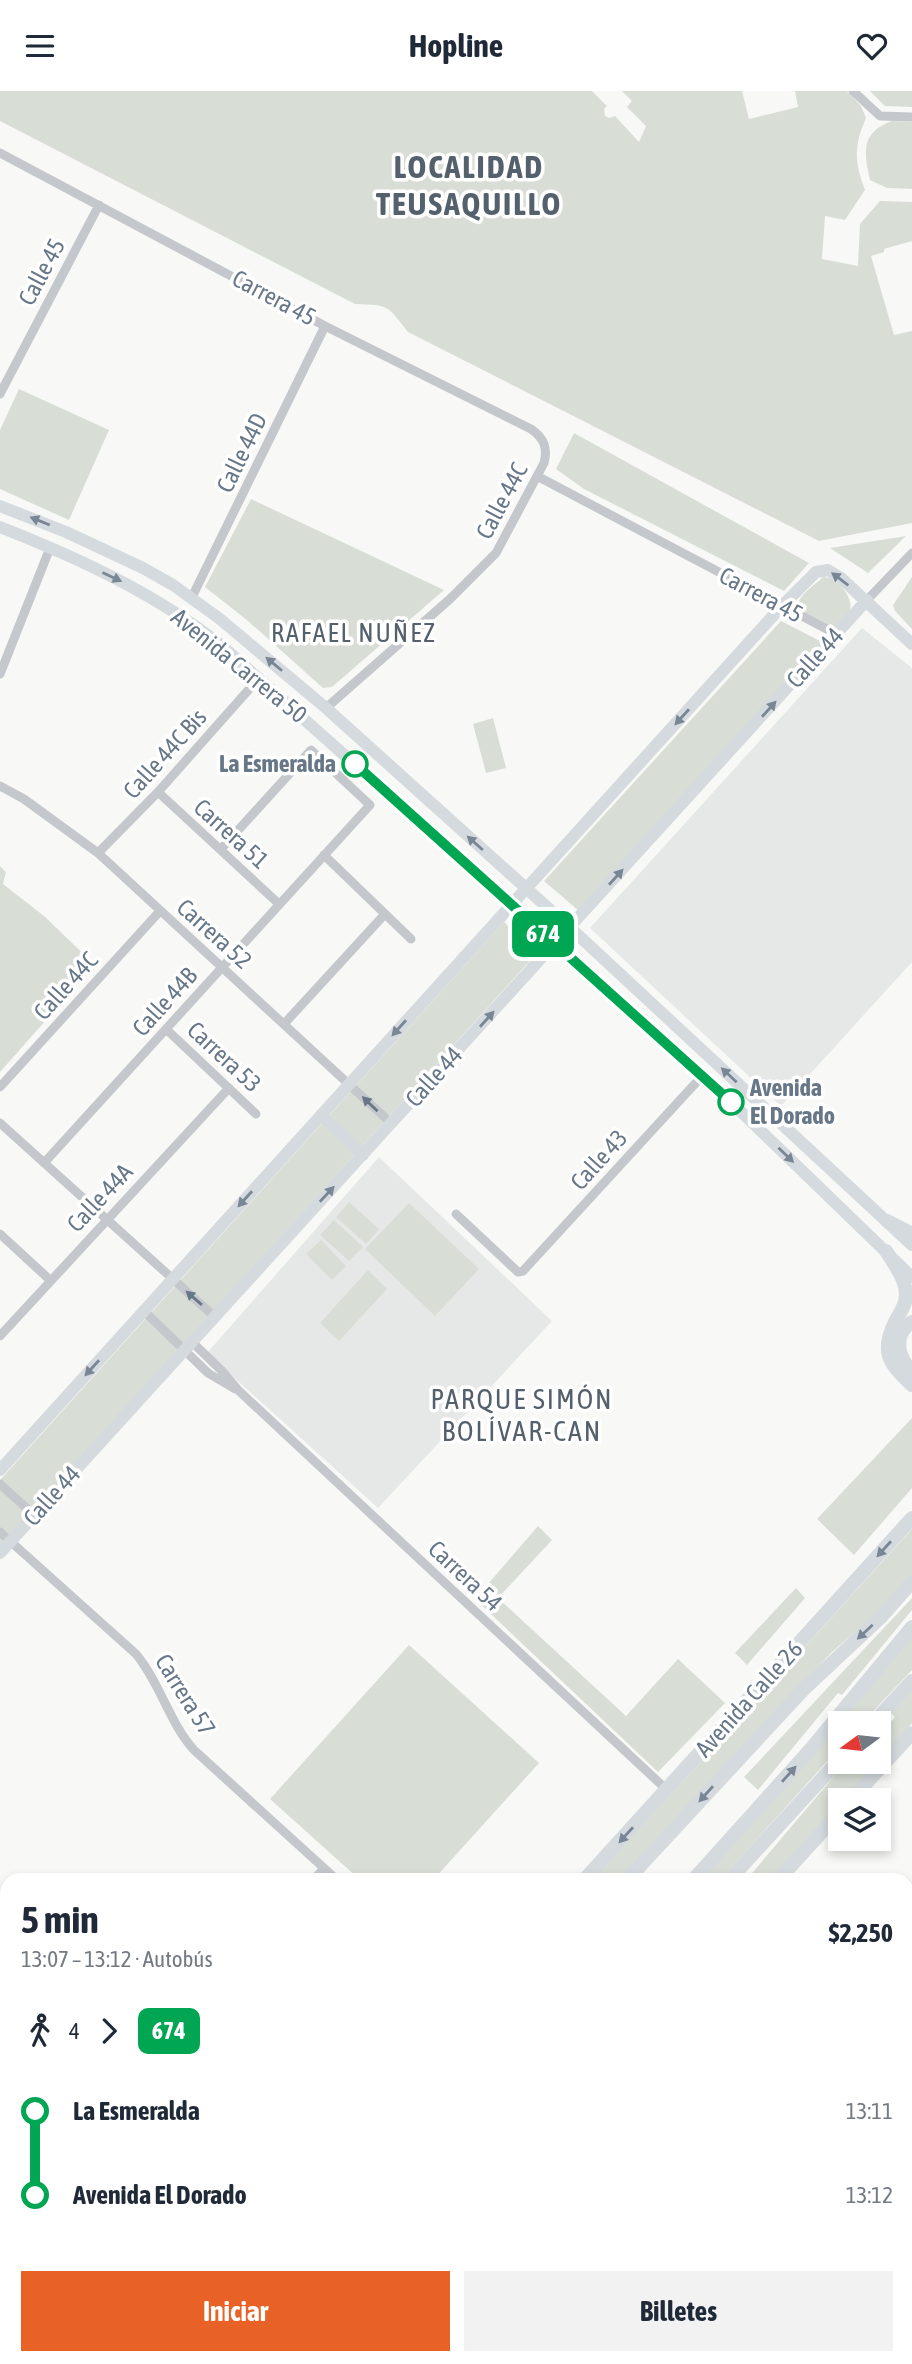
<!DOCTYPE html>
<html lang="es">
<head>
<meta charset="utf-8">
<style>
	:root { --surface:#fff; --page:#f2f2f3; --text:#1f2937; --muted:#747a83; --accent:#e86227 }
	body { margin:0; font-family:"Asap Condensed",sans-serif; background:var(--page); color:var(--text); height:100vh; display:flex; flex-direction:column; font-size:26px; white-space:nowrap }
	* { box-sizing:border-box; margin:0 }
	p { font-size:23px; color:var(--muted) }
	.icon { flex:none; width:38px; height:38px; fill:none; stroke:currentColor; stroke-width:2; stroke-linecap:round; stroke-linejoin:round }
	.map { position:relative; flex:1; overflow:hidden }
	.details { position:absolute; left:0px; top:1782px; width:914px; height:492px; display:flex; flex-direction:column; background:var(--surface); border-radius:21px 21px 0 0; box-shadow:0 4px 10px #0003 }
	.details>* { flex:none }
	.badge { padding:0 14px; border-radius:10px; font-size:24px; line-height:46px }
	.needle { width:46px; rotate:255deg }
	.controls { position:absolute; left:828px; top:1620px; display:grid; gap:14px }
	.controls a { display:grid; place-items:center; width:63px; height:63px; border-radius:0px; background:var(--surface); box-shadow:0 4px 10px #0003; font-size:35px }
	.map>.badge { position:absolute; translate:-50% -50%; box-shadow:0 0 0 4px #fff }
	.legs { display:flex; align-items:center; gap:10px; height:77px; padding:0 21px; font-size:23px }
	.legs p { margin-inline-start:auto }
	.head { display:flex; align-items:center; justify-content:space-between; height:119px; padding:0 21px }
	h1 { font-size:38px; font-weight:700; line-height:52px }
	.button { display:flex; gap:14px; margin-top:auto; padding:14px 21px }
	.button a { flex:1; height:80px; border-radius:0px; background:var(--accent); color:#fff; font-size:28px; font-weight:700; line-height:80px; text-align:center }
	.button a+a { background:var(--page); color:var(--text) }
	ul { padding:0 21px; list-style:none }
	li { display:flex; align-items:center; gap:24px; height:84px; font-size:26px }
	li i { display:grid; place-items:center; width:10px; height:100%; margin:0 9px; background:currentColor }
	li i::after { content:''; width:18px; height:18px; margin:-9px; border:5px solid; border-radius:50%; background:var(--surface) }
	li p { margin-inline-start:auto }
	li:first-child i { background:linear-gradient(#0000 50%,currentColor 0) }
	li:last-child i { background:linear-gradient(currentColor 50%,#0000 0) }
	header { display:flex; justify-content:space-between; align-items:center; height:91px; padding:0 21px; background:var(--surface); font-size:32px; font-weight:700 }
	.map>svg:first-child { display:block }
	.built { fill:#e6e8e7 }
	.green { fill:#d8ded5 }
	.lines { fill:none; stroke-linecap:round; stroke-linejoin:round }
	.street { stroke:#c4c8cc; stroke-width:9 }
	.secondary { stroke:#d5dade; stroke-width:12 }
	.primary { stroke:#d5dade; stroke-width:14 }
	.oneway { fill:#788695 }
	.oneway2 { fill:#677788 }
	.line-1-casing { stroke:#fff; stroke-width:16 }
	.line-1 { stroke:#00a651; stroke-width:10 }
	.stop-1-dot { fill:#fff; stroke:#00a651; stroke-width:3.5 }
	.labels { text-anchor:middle; stroke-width:7; stroke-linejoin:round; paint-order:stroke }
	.street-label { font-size:24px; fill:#677788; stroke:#fff }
	.stop-label { font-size:24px; font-weight:bold; fill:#677788; stroke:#fff; text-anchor:end }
	.neighbourhood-label { font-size:26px; letter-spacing:2px; fill:#55606d; stroke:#fff }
	.quarter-label { font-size:28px; letter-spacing:2px; fill:#55606d; stroke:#fff }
	.district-label { font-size:32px; font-weight:bold; letter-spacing:2px; fill:#55606d; stroke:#fff }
</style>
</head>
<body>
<header><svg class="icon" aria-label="menu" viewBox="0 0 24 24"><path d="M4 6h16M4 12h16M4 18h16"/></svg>Hopline<svg class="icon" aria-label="heart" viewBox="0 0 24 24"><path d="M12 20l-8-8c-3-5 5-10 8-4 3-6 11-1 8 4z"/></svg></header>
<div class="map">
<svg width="912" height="2273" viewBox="0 0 912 2273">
	<rect width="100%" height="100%" fill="#f8f9f6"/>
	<path class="built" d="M862,537l50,40v294l-131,144 -191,-178z
		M379,1066l173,164 -174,187 -171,-155z
		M0,1878l7,6v304l-7,-6z
		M373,2266h324l-6,7h-324z"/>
	<path class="green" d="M0,0h592l15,15 -3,3 1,7 4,2 6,-2 24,26 7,-16 -19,-19 5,-6 -10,-10h120l7,28 49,-12 -3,-16h52l14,15 5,12c-12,28 -12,43 -1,72l-20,30 -20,-4 -3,43 36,7 2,-42 20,-23 32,1v39l-28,8v3l-13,4 23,79 18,-4v192l-93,18 -411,-209c-21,-27 -19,-27 -53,-28l-355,-183z
		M870,0h42v16l-27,-1z
		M892,30l20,1v67l-25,-1 -17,-8c-6,-26 -10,-48 22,-59z
		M19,298l90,41 -40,90 -69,-31v-59z
		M574,342l235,130 -25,28 -200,-102 -28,-20z
		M251,408l193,91 -112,97 -9,1 -75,-67 -43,-34z
		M906,445l-38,37 -38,-25z
		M823,486c12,-1 31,19 27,33 -2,7 -10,14 -14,19 -9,-4 -43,-15 -37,-28 3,-8 17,-17 24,-24z
		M912,486v52l-17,-18 -2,-6z
		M781,530l41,21 -243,269 -35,-30z
		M493,627l13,50 -20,5 -13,-49z
		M0,775l6,6 -3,12 41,32 51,49 -95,107z
		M504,831l33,31 -537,593v-66z
		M349,1111l30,27 -13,15 -30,-27z
		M409,1112l70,66 -44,47 -70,-67z
		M334,1129l29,27 -14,14 -29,-26z
		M321,1149l25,26 -14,14 -26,-26z
		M368,1179l19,19 -48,52 -19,-18z
		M912,1327v70l-58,67 -37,-36z
		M538,1435l14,14 -54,58 128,118 52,-57 47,44 -67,69 -183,-173z
		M912,1438v46l-35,38 -45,39 -77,81 -134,146h-27z
		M796,1497l9,10 -58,67 -12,-12z
		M912,1507v12l-70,85 -4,-2 -80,97 -14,-13z
		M912,1543v36l-51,54h-21v23l-119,132h-20z
		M409,1554l130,118 -105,116h-75l-89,-80z
		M912,1600v32l-33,38v-25l16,-19 -5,-5z
		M846,1671h31l-106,117h-24z
		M0,2214l7,6v46h64l18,7h-77l-12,-10z"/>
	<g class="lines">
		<path class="street" d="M853,0l27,25 32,1
			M0,62l325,173 206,103c13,9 17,19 13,34l-48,90 -46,46 -124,109
			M0,303l99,-189
			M537,385l299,158
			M192,506l133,-271
			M867,509l45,-47
			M0,583l50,-126
			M0,695l24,13 74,54 294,271
			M158,701l121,112
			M98,762l60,-61 101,-114
			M324,764l87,84
			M284,933l101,-110
			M166,938l90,85
			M0,996l160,-176
			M0,1032l215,194
			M44,1072l326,-358 -59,-55 -90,99
			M456,1123l62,58 5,-1 180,-196
			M0,1143l50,46
			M144,1220l64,62 27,16
			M0,1245l229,-248
			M192,1251l30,29 16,19 429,400
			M0,1393l34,31
			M0,1441l136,122c24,29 33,68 58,96l142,129
			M314,1788l10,-10
			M906,1921l6,5
			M906,2056l6,-6
			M906,2125l6,-6
			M461,2266l8,7
			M852,2266l8,7
			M707,2273l7,-7
			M775,2273l7,-7"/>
		<path class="secondary" d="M0,415l66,26 77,36 30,17 47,34 106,89 252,227 334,310
			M0,436c79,31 156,67 222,119l481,429 209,202
			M321,1024l42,40
			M0,1379l781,-863 35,-35 12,-2 13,8 71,66
			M0,1462l867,-953
			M0,1841l7,6
			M0,2207l7,6
			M81,2266l30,4 17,-4
			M0,2269l6,4"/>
		<path class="primary" d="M887,1130l25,13
			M886,1160c8,13 20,28 20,44 0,9 -5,17 -10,25 -16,31 -8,43 16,65
			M912,1231c-19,12 -15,35 0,49
			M872,1633l40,-43
			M850,1710l62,-68
			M585,1788l327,-361
			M628,1788l175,-189 77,-72 32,-36
			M694,1788l116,-129 102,-123
			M730,1788l110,-120
			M779,1788l61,-67
			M144,2273l6,-7
			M178,2273l6,-7
			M243,2273l6,-7
			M293,2273l6,-7
			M338,2273l6,-7"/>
	</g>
	<defs><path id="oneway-solid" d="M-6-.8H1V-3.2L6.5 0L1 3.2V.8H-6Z" transform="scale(1.75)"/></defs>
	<g class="oneway">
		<use href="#oneway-solid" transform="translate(40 430) rotate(-158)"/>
		<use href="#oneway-solid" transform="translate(112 486) rotate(25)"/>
		<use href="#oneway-solid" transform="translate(840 488) rotate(-143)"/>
		<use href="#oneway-solid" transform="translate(274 573) rotate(-140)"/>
		<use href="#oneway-solid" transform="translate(769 618) rotate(-48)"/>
		<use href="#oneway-solid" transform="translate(682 626) rotate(132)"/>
		<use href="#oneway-solid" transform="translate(475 752) rotate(-138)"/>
		<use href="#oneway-solid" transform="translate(616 786) rotate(-48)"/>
		<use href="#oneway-solid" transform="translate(487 928) rotate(-48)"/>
		<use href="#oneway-solid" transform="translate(399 937) rotate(132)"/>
		<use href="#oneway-solid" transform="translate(729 984) rotate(-137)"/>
		<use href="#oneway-solid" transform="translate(786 1064) rotate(44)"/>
		<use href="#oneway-solid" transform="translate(327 1103) rotate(-47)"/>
		<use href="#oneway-solid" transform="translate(245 1108) rotate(132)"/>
		<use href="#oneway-solid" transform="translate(92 1277) rotate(132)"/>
		<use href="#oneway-solid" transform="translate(884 1458) rotate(132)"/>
		<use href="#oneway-solid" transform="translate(865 1541) rotate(137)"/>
		<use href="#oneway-solid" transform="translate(789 1683) rotate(-48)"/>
		<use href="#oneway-solid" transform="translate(706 1703) rotate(132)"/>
		<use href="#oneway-solid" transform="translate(626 1744) rotate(132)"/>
	</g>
	<g class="oneway2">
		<use href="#oneway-solid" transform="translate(370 1013) rotate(-136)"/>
		<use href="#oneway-solid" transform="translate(194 1207) rotate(-139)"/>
	</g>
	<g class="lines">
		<g class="line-1-casing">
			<path id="line-1" d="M355,673l376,338"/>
		</g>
		<use href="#line-1" class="line-1"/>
	</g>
	<g class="stop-1-dot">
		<circle cx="355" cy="673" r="12"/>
		<circle cx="731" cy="1011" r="12"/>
	</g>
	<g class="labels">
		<g class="street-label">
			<text transform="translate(42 181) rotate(-62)" y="8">Calle 45</text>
			<text transform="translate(274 207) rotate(28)" y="8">Carrera 45</text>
			<text transform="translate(242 362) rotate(-64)" y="8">Calle 44D</text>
			<text transform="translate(502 410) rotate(-62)" y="8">Calle 44C</text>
			<text transform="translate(761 504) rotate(28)" y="8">Carrera 45</text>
			<text transform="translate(815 567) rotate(-48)" y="8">Calle 44</text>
			<text transform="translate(239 575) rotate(39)" y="8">Avenida Carrera 50</text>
			<text transform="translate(165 663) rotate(-48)" y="8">Calle 44C Bis</text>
			<text transform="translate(231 743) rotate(42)" y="8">Carrera 51</text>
			<text transform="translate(214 843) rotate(42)" y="8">Carrera 52</text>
			<text transform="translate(66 895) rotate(-48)" y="8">Calle 44C</text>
			<text transform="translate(165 911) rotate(-48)" y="8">Calle 44B</text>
			<text transform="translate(224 966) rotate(43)" y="8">Carrera 53</text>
			<text transform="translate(434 986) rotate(-48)" y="8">Calle 44</text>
			<text transform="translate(599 1069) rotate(-48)" y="8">Calle 43</text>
			<text transform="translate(100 1107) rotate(-47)" y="8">Calle 44A</text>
			<text transform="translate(52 1405) rotate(-48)" y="8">Calle 44</text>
			<text transform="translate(465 1485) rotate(43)" y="8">Carrera 54</text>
			<text transform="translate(185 1604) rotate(58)" y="8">Carrera 57</text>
			<text transform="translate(749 1608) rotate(-48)" y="8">Avenida Calle 26</text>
		</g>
		<g class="stop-label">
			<text x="336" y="681">La Esmeralda</text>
			<text x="750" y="1005" text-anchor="start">Avenida<tspan x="750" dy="28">El Dorado</tspan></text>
		</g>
		<g class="neighbourhood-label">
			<text x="354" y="551">RAFAEL NUÑEZ</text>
		</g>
		<g class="quarter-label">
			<text x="522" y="1318">PARQUE SIMÓN<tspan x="522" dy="32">BOLÍVAR-CAN</tspan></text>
		</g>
		<g class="district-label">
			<text x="469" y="87">LOCALIDAD<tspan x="469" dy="37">TEUSAQUILLO</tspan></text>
		</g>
	</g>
</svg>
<div class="controls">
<a><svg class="needle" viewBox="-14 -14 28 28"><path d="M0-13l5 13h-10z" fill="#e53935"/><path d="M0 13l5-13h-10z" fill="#747a83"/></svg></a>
<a><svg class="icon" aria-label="layers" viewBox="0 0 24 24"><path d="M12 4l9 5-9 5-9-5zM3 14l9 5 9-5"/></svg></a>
</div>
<b class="badge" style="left:543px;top:843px;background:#00a651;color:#fff">674</b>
<section class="details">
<div class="head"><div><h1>5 min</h1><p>13:07 – 13:12 · Autobús</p></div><b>$2,250</b></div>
<div class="legs"><svg class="icon" aria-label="walk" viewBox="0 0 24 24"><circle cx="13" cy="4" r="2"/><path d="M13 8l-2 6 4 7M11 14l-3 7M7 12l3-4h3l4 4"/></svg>4<svg class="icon" aria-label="forward" viewBox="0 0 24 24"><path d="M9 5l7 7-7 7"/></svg><b class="badge" style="background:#00a651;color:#fff">674</b></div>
<ul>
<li><i style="color:#00a651"></i><b>La Esmeralda</b><p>13:11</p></li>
<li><i style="color:#00a651"></i><b>Avenida El Dorado</b><p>13:12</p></li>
</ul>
<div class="button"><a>Iniciar</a><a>Billetes</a></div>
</section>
</div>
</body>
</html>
